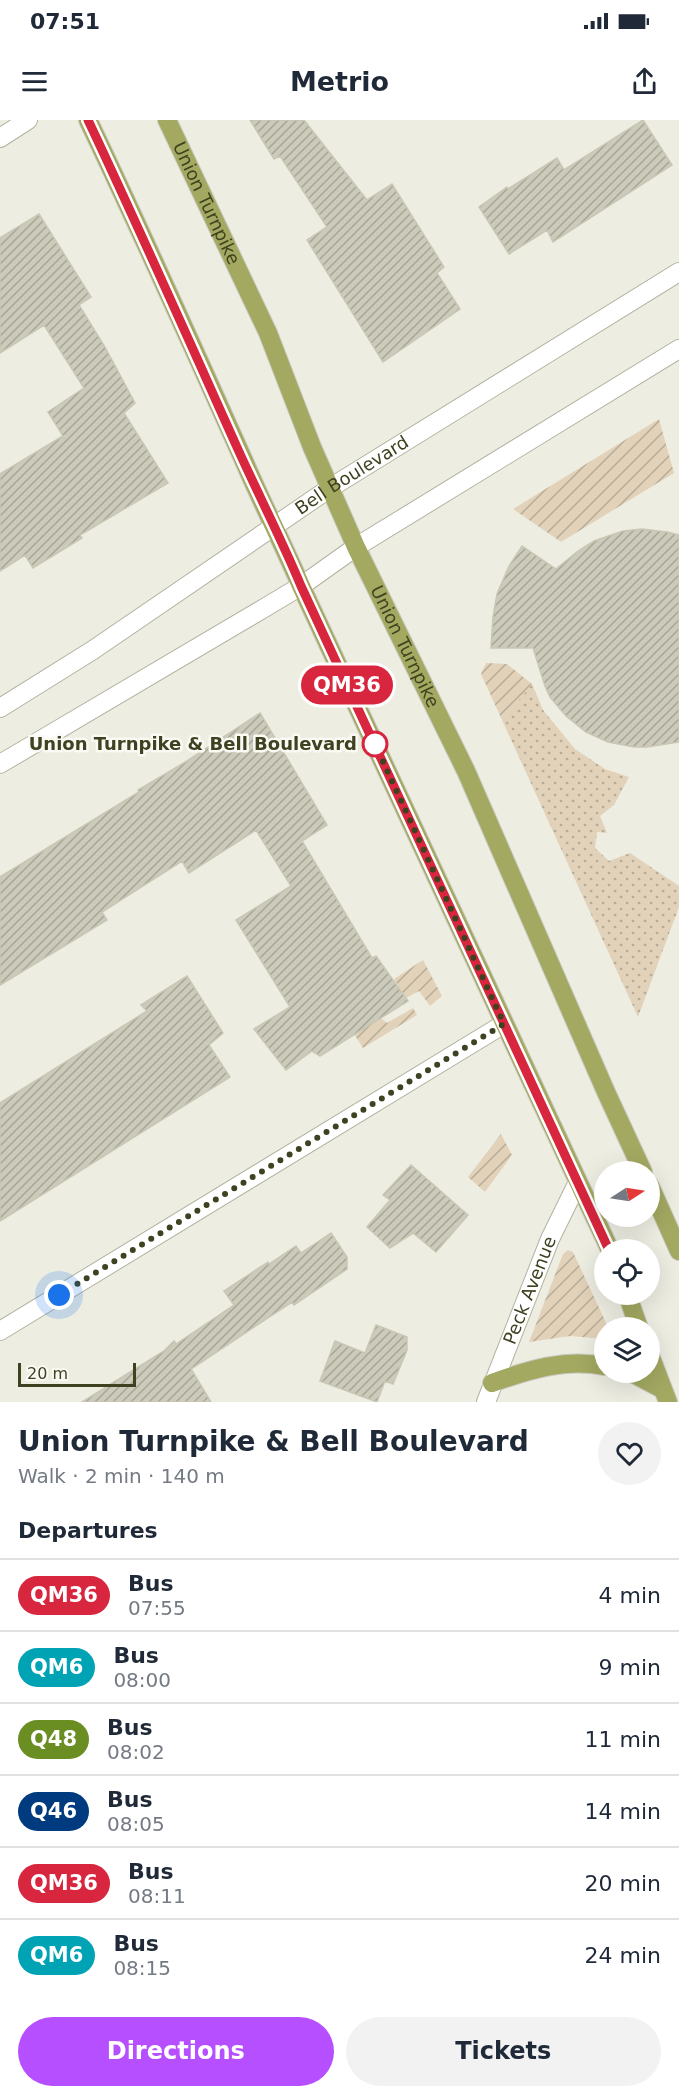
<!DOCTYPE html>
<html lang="en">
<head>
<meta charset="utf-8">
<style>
	:root { --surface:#fff; --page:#f2f2f3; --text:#1f2937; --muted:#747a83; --line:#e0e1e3; --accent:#b64fff }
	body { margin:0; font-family:"DejaVu Sans",sans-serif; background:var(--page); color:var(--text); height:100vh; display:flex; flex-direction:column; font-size:22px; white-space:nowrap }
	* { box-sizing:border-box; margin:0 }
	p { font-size:20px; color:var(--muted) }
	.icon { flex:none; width:33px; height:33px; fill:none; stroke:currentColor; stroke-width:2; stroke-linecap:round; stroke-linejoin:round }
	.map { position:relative; height:1282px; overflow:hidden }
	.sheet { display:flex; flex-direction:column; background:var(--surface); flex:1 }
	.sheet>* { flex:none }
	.badge { padding:0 12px; border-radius:20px; font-size:21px; line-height:39px }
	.needle { width:39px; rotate:78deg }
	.tools { position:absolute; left:594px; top:1041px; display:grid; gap:12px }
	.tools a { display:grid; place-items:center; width:66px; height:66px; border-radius:50%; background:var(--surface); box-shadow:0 6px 24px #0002; font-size:30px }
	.scale { position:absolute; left:18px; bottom:15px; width:118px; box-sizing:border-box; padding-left:6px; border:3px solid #3f4220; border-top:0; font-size:16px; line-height:21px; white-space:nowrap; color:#3f4220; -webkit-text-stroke:4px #faf9f3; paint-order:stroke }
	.you { position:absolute; width:30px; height:30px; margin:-15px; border:4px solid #fff; border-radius:50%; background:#1a73e8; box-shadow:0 0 0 9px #1a73e833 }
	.map>.badge { position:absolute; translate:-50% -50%; box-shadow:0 0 0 3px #fff }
	h2 { padding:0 18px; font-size:22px; line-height:54px }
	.round { display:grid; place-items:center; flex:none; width:63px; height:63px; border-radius:32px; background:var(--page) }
	.head { display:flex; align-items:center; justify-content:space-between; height:102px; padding:0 18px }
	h1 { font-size:28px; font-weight:800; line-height:45px }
	.primary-button { display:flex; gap:12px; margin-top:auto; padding:12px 18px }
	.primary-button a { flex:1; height:69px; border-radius:36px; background:var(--accent); color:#fff; font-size:24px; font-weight:800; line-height:69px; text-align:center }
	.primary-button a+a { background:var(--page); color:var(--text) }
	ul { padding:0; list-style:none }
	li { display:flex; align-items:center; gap:18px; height:72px; padding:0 18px; border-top:2px solid var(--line) }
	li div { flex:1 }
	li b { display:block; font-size:22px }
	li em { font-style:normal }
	li .badge { min-width:66px; font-weight:700; text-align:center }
	.status { display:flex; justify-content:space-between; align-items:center; height:42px; padding:0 30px; background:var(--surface); direction:ltr }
	.status svg { height:16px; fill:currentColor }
	header { display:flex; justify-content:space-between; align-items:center; height:78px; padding:0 18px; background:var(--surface); font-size:27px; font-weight:800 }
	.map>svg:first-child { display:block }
	.park { fill:url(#park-dots) }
	.garden { fill:url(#garden-furrows) }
	.building { fill:url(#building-hatch); stroke:#c9c7b4; stroke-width:1.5 }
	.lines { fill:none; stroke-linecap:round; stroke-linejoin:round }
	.minor-casing { stroke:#b2b3a0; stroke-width:20 }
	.tertiary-casing { stroke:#b2b3a0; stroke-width:20 }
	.primary-casing { stroke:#c9cac1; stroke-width:20 }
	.minor { stroke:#fff; stroke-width:18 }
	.tertiary { stroke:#fff; stroke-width:18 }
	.primary { stroke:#a3a961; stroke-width:18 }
	.line-casing { stroke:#fff; stroke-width:14 }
	.line { stroke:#d7263d; stroke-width:9 }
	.walk { stroke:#3f4220; stroke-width:6; stroke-dasharray:0 10.8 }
	.stop-dot { fill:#fff; stroke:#d7263d; stroke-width:3 }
	.labels { text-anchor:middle; stroke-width:5; stroke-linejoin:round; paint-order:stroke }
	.street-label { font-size:18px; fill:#3f4220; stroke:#faf9f3 }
	.stop-label { font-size:18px; font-weight:bold; fill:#3f4220; stroke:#faf9f3; text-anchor:end }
</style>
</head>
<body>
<div class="status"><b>07:51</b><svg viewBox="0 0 49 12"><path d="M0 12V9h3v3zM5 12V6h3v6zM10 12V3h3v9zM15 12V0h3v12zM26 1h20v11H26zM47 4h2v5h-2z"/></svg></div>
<header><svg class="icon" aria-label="menu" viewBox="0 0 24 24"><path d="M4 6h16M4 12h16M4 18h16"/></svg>Metrio<svg class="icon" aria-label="share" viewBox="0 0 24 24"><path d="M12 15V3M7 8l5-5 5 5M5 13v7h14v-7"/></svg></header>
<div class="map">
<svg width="679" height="1282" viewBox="0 0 679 1282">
	<defs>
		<pattern id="park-dots" width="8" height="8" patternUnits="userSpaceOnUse" patternTransform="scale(1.5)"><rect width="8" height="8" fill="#e2d2b9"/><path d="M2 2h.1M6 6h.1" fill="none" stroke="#b9ac96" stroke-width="1.8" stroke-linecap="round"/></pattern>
		<pattern id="garden-furrows" width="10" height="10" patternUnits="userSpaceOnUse" patternTransform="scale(1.5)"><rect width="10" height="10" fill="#e2d2b9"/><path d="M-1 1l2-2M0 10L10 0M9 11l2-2" fill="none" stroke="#b9ac96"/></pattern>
		<pattern id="building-hatch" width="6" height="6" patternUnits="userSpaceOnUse" patternTransform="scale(1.5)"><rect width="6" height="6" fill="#cccaba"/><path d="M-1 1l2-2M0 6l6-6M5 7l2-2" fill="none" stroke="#a7a697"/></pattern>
	</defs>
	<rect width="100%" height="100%" fill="#eeede2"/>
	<path class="park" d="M532,564l11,26 32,39 30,20 24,8 -15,28 -14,11 7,17 -10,-1 -2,16 14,13 21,-8 49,33v21l-41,110 -136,-297z"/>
	<path class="garden" d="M659,299l15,54 -113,69 -48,-33z
		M486,543l21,1 25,20 -30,36 -21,-46z
		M423,840l19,36 -12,10 -11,-15 -13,7 -12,-19z
		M413,888l4,7 -54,33 -9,-14 27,-16 6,5z
		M501,1014l11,21 -27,37 -17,-15z
		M568,1130l5,2 35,75 -4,1v11l-34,-3 -41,6 34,-88z"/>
	<path class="building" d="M250,0h54l63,80 25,-16 52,83 -7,6 23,36 -77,53 -76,-122 20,-13 -47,-71 -6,3z
		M643,0l29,45 -119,77 -6,-12 -38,24 -30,-47 28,-20 1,2 49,-31 7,12z
		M39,94l52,83 -12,8 26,42 30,56 -11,10 44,70 -88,52 2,3 -49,30 -8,-13 -25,16v-97l63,-38 -15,-24 36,-24 -40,-63 -44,28v-115z
		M642,409l25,3 12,3v207l-32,5h-13l-26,-5 -22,-10 -20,-16 -16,-19 -5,-11 -12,-38h-42l2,-31 4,-23 12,-28 13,-20 34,23 22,-18 16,-10 29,-10z
		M260,593l67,112 -25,16 70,117 4,-2 32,45 -88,55 -8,-5 -26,19 -32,-41 36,-22 -54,-87 55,-34 -35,-56 -67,43 -7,-12 -80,51 5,8 -107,65v-108l139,-85 -1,-2 49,-29z
		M187,856l36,57 -14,12 21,32 -230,144v-118l147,-92 -6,-6z
		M411,1045l57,50 -32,37 -23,-19 -23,15 -23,-21 23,-27 -7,-5z
		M331,1113l16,24v12l-53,36 -2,-3 -101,67 20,33h-129l82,-51 10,-10 2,3 58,-39 -10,-14 44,-29 1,2 27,-18 5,7z
		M376,1205l31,12v13l-14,34 -8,-3 -8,21 -57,-21 15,-40 30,12z"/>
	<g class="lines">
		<g class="minor-casing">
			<g id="minor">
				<path d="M0,18l28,-18"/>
				<path d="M0,1211l504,-307"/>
				<path id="s1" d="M486,1282l64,-163 28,-57"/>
			</g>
		</g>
		<g class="tertiary-casing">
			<g id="tertiary">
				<path id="s2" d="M0,588l93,-58 237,-162 349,-216"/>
				<path d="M0,644l266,-157 35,-21 55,-39 323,-198"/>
			</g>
		</g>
		<g class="primary-casing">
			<g id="primary">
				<path d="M88,0c54,113 105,227 156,341 18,42 39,83 57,125l309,664"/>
				<path id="s3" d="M167,0l101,213 44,114 44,100 110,224 140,321 37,80"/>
				<path d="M650,1066l29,65"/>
				<path d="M627,1174l12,34"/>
				<path d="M650,1235l18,47"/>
				<path d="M630,1252l32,17"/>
				<path d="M492,1263c36,-13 74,-25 112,-17"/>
			</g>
		</g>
		<use href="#minor" class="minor"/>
		<use href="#tertiary" class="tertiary"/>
		<use href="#primary" class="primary"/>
	</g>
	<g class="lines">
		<g class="line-casing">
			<path id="line" d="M88,0c51,108 99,216 148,325 21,47 45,93 65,141l308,664"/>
		</g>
		<use href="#line" class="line"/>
		<path class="walk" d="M59,1175l445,-271 -130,-282 1,2"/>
	</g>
	<circle class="stop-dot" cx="375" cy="624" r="12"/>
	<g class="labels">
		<g class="street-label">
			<text dy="6" stroke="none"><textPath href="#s3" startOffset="92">Union Turnpike</textPath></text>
			<text dy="6" stroke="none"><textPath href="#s2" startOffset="422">Bell Boulevard</textPath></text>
			<text dy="6" stroke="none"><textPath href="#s3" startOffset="578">Union Turnpike</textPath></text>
			<text dy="6" stroke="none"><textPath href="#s1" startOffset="120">Peck Avenue</textPath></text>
		</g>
		<g class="stop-label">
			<text x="357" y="630">Union Turnpike &amp; Bell Boulevard</text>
		</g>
	</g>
</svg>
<div class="tools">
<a><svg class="needle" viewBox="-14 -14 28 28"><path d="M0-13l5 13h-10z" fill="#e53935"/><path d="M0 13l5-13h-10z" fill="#747a83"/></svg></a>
<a><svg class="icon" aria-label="locate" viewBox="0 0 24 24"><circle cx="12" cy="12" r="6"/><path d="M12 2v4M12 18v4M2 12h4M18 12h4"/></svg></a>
<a><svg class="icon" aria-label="layers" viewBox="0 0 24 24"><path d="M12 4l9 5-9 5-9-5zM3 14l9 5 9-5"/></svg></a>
</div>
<div class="scale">20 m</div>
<div class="you" style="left:59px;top:1175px"></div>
<b class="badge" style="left:347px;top:565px;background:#d7263d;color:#fff">QM36</b>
</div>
<section class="sheet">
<div class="head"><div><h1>Union Turnpike &amp; Bell Boulevard</h1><p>Walk · 2 min · 140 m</p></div><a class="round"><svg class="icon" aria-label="heart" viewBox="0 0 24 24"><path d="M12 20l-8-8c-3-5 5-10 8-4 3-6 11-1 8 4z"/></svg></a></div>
<h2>Departures</h2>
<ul>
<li><span class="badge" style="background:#d7263d;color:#fff">QM36</span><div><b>Bus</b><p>07:55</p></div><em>4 min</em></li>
<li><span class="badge" style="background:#00a3b4;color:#fff">QM6</span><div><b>Bus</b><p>08:00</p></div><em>9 min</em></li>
<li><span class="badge" style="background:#6b8e23;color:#fff">Q48</span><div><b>Bus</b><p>08:02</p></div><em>11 min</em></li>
<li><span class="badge" style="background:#003b80;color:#fff">Q46</span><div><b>Bus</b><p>08:05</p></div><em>14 min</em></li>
<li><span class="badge" style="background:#d7263d;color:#fff">QM36</span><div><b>Bus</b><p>08:11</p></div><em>20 min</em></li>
<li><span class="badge" style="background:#00a3b4;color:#fff">QM6</span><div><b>Bus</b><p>08:15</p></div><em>24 min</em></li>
</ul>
<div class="primary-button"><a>Directions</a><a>Tickets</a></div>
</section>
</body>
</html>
